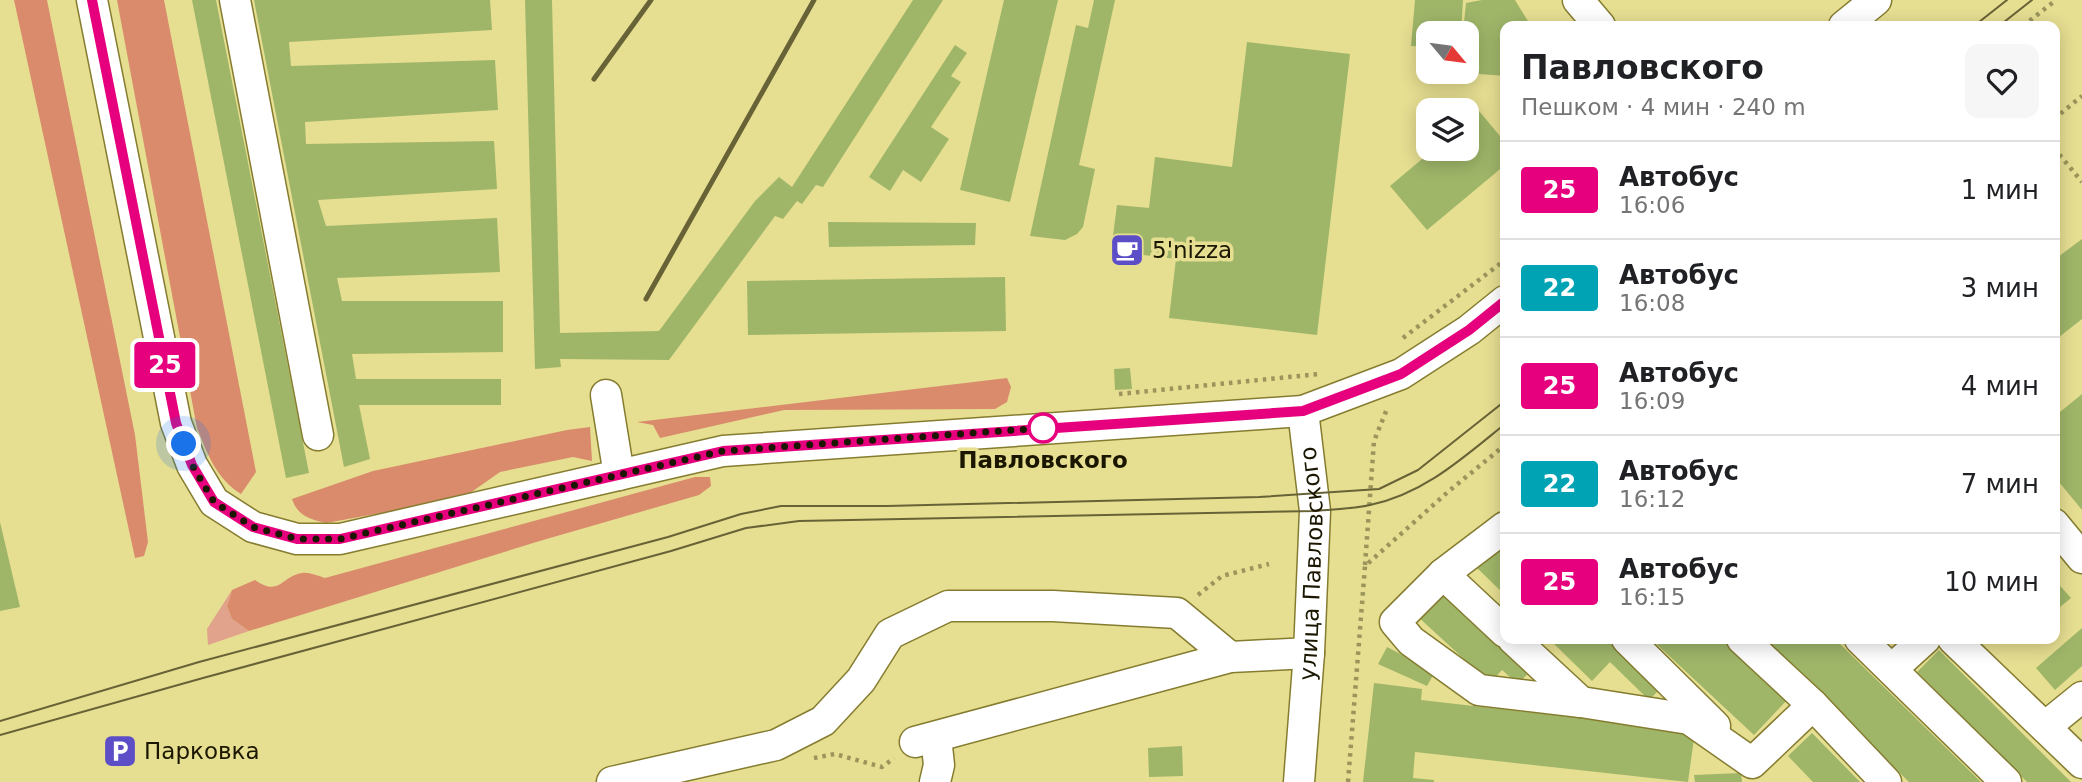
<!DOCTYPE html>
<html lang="ru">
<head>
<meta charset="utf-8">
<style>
	:root { --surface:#fff; --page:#f6f6f6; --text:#202124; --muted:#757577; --line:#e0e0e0 }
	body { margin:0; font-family:"DejaVu Sans",sans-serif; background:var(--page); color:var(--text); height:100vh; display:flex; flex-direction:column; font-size:26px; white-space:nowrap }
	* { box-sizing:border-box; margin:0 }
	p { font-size:23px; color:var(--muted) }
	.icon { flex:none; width:38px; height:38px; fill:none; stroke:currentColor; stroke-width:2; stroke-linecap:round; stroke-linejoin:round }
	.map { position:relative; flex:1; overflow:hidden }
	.side { position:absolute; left:1500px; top:21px; width:560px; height:623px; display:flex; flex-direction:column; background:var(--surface); border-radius:14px; box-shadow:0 4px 18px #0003 }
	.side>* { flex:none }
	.badge { padding:0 14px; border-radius:5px; font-size:24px; line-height:46px }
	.needle { width:46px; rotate:119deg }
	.controls { position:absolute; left:1416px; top:21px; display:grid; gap:14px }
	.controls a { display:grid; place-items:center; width:63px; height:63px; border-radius:14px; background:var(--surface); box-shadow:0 4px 18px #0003; font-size:35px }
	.you { position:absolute; width:35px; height:35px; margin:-18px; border:5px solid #fff; border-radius:50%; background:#1a73e8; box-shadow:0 0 0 10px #1a73e833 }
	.map>.badge { position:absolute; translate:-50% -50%; box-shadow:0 0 0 4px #fff }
	.round { display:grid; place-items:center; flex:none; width:74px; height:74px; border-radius:14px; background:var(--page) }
	.summary { display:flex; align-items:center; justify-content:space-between; height:119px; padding:0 21px }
	h1 { font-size:33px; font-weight:600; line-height:52px }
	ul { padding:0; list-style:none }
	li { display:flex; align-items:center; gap:21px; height:98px; padding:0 21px; border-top:2px solid var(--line) }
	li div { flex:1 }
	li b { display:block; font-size:26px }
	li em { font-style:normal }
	li .badge { min-width:77px; font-weight:700; text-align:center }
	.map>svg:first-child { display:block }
	.green { fill:#e1a38b }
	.forest { fill:#d98b6c }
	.building { fill:#9fb669 }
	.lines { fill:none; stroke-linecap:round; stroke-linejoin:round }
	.minor-casing { stroke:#857c30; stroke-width:33 }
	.path { stroke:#9b955c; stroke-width:4.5; stroke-dasharray:3.5 5; stroke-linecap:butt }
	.minor { stroke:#fff; stroke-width:30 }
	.tram { stroke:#686237; stroke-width:2 }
	.rail { stroke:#686237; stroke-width:5 }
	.line-casing { stroke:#fff; stroke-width:16 }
	.line { stroke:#e6007e; stroke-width:10 }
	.walk { stroke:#1a1600; stroke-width:7; stroke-dasharray:0 12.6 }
	.stop-dot { fill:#fff; stroke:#e6007e; stroke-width:3.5 }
	.labels { text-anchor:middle; stroke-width:7; stroke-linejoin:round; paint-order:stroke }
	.poi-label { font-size:23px; fill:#1a1600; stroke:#e6de91; text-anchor:start }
	.stop-label { font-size:23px; font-weight:bold; fill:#1a1600; stroke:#e6de91 }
	.street-label { font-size:23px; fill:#1a1600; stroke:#e6de91 }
</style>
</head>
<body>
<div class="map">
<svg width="2082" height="782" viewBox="0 0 2082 782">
	<rect width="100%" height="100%" fill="#e6de91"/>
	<path class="green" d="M232,590l-5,16 5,13 17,12 -41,14 -1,-16z"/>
	<path class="forest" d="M14,0h33l88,435 13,107 -4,14 -9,2z
		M117,0h47l92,472 -15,22c-25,-16 -33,-39 -44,-66z
		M1007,378l4,9 -4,15 -12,7 -211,1 -124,28 -7,-13 -16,-3z
		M590,427l2,34 -19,-4 -73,15 -37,26 -137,25c-17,-4 -28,-7 -34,-24l81,-28 194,-41z
		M695,477h15l1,9 -12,9 -156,45 -294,91 -17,-12 -5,-13 5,-16 23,-10c25,17 25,-3 47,-7 7,-1 16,3 23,5z"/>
	<path class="building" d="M192,0h24l93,473 -23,5z
		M254,0h236l2,30 -203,12 2,24 204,-6 3,50 -193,12 1,22 188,-3 3,48 -179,11 8,26 171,-8 3,54 -163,6 5,23h161v51l-151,2 4,25h145v26h-142l11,54 -26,8z
		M525,0h27l8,333 99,-2 96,-130 24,-24 13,10 121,-187h30l-120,187 -7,-2 -14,19 -5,-3 -14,18 -8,-3 -106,144 -109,-1 1,8 -26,2z
		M1004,0h54l-48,202 -50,-12z
		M1094,0h21l-36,165 16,4 -12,58 -6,7 -12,6 -35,-4 46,-211 12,3z
		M1415,0h48l-2,33h-33v14l-17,-1z
		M1482,0h33l16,26h-26v50l-39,-3v-40h-3l3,-30z
		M1247,42l103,12 -33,281 -148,-17 7,-59 -65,-8 6,-46 32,3 6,-51 77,10z
		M955,45l12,8 -16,23 10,6 -30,45 18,12 -28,43 -18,-12 -13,21 -21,-14z
		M1479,111l26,31v23l-78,65 -37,-44 44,-37h32v-27z
		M828,222l148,1 -1,22 -146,2z
		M2082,239v80l-28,22v-81z
		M1005,277l1,54 -258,4 -1,-54z
		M1130,368l2,21 -17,1 -1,-21z
		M2082,394v116l-28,-34v-59z
		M0,522l20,85 -20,4z
		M1505,538v57l-29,-28z
		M2054,579l17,19 -17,14z
		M1446,583l90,82 -18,19 -16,-14 -12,13 -74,-68z
		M2082,628v38l-27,24 -19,-22z
		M1549,639h63l50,48 -13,13 -39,-38 -18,19z
		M1651,639h71l65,61 -33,35z
		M1762,639h73l146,143h-72z
		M1387,647l48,25 -8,14 -49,-22z
		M1939,650l132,132h-44l-110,-110z
		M1374,683l48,6 -1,11 274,31 -7,51 -273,-30 -2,26 21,2v2h-71z
		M1812,733l48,49h-47l-25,-26z
		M1182,746l1,30 -34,1 -1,-29z
		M1741,773l1,9h-47l-1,-7z"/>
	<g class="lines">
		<g class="minor-casing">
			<g id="minor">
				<path d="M92,0l84,423 16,42 22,37 39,25 44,12h43l383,-88 580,-40 98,-37 68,-44 36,-29"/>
				<path d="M235,0l83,435"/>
				<path d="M1578,0l22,26"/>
				<path d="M1844,26l32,-26"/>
				<path d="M606,395l13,80"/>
				<path d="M2054,524l28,34"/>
				<path d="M1505,527l-62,47 62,58"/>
				<path d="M1443,574l-48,48 16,19 68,49 102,12 108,17 63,44 61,-58"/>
				<path d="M1513,639l68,63"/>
				<path d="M1627,639l88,87"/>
				<path d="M1742,639l71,66 73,77"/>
				<path d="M1860,639l146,143"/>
				<path d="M1953,639l129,124"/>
				<path d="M1892,669l33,-30"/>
				<path d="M2045,727l37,-30"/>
				<path d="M915,742l315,-85 79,-4"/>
				<path d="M612,782l164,-37 47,-24 38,-41 29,-46 58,-28h105l124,7 53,44"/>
				<path d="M935,782l4,-17 -3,-28"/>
				<path id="s1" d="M1299,782l10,-129 6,-142 -12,-100"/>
			</g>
		</g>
		<path class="path" d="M2023,26l33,-26
			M2054,119l28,-23
			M2054,148l28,34
			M1403,338l102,-78
			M1119,394l200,-20
			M1365,565l9,-124 13,-32
			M1198,595l24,-19 47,-12
			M814,758l21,-4 47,13 12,-9
			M1348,782l17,-216 84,-75 56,-46"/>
		<use href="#minor" class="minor"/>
		<path class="tram" d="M1974,26l33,-26
			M1999,26l33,-26
			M0,721l199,-59 469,-125 73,-23 40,-8h106l372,-9 120,-8 39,-19 87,-69
			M0,735l203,-57 468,-127 75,-23 53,-7 516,-10c18,-2 37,-2 55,-6 54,-11 94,-48 135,-81"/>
		<path class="rail" d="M594,79l57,-79
			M646,299l168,-299"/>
	</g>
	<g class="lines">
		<g class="line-casing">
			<path id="line" d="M92,0l84,423 16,42 22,37 39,25 44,12h43l383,-88 580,-40 98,-37 68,-44 36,-29"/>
		</g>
		<use href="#line" class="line"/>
		<path class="walk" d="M184,444l8,21 22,37 39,25 44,12h43l383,-88 320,-23"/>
	</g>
	<defs>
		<g id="cafe-square" transform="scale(1.75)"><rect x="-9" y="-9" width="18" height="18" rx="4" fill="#5b4ec7" stroke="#e6de91"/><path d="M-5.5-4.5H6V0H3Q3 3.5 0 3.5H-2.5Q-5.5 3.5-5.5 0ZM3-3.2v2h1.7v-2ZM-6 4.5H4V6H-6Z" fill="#fff"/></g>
		<g id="parking-square" transform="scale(1.75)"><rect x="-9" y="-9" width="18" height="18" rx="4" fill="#5b4ec7" stroke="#e6de91"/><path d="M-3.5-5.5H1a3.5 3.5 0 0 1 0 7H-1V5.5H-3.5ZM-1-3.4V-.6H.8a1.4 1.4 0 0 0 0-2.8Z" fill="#fff"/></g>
	</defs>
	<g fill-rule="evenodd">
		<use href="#cafe-square" x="1127" y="250"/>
		<use href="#parking-square" x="120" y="751"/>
	</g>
	<circle class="stop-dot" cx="1043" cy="428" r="14"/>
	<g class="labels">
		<g class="poi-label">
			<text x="1152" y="258">5'nizza</text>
			<text x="144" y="759">Парковка</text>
		</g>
		<g class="stop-label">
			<text x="1043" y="468">Павловского</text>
		</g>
		<g class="street-label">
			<text dy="8" stroke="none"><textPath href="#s1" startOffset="219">улица Павловского</textPath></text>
		</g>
	</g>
</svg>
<div class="controls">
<a><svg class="needle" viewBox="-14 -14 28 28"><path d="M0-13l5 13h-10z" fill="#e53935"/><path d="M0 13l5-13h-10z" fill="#757577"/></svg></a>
<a><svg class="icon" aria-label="layers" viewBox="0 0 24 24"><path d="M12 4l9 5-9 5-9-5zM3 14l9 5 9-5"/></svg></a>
</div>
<div class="you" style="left:184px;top:444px"></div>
<b class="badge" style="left:165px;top:365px;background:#e6007e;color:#fff">25</b>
<section class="side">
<div class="summary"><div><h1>Павловского</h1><p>Пешком · 4 мин · 240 m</p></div><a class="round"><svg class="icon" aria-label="heart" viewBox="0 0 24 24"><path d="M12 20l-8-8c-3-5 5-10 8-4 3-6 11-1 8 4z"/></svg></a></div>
<ul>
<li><span class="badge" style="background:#e6007e;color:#fff">25</span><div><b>Автобус</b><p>16:06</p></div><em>1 мин</em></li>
<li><span class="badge" style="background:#00a3b4;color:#fff">22</span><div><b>Автобус</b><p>16:08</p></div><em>3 мин</em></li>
<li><span class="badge" style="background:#e6007e;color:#fff">25</span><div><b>Автобус</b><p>16:09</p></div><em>4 мин</em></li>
<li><span class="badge" style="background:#00a3b4;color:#fff">22</span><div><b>Автобус</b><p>16:12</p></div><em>7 мин</em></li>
<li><span class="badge" style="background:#e6007e;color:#fff">25</span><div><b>Автобус</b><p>16:15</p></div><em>10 мин</em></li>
</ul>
</section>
</div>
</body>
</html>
